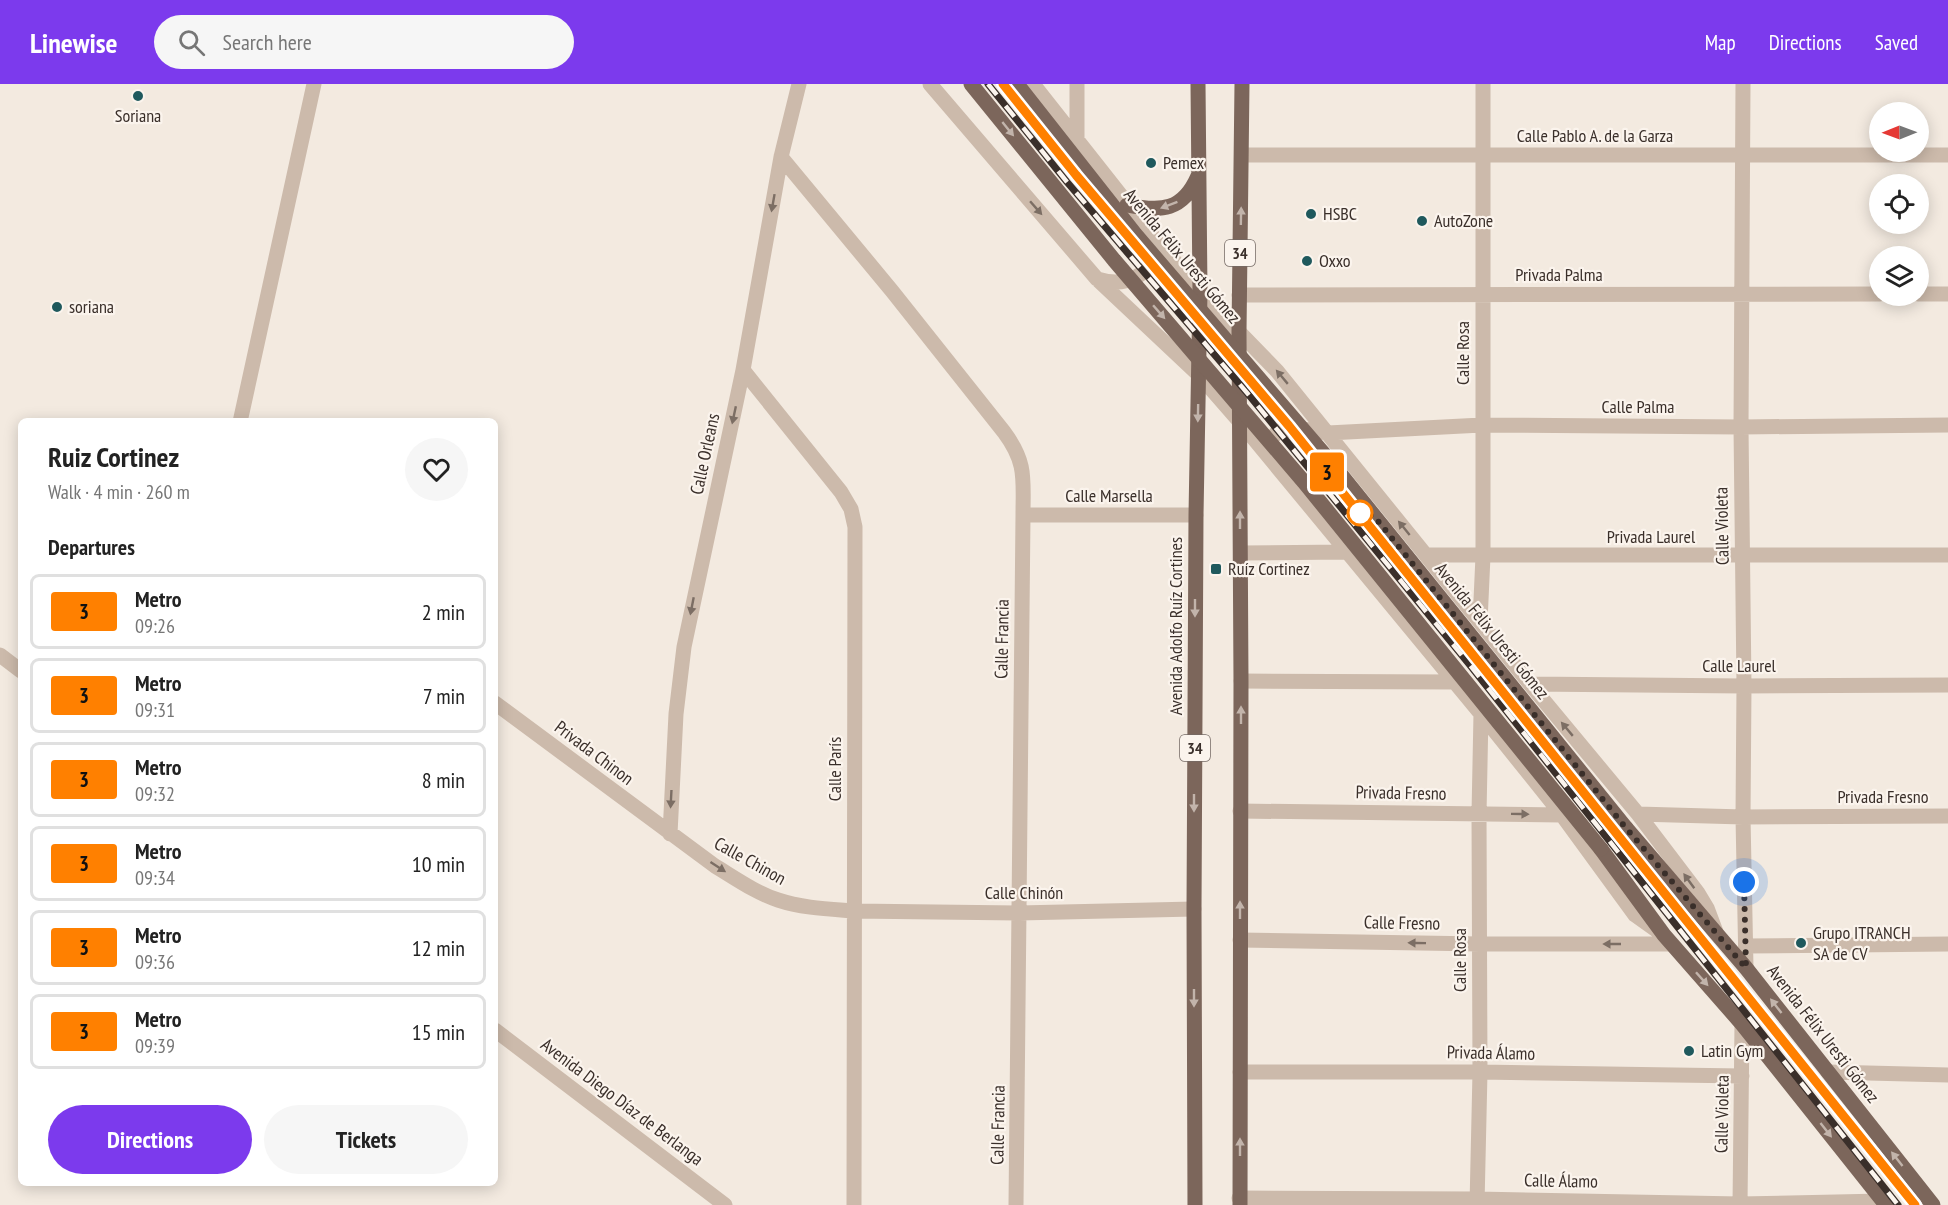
<!DOCTYPE html>
<html lang="en">
<head>
<meta charset="utf-8">
<style>
	:root { --surface:#fff; --page:#f6f6f6; --text:#222; --muted:#767676; --line:#e0e0e0; --accent:#7c3aed }
	body { margin:0; font-family:"PT Sans Narrow",sans-serif; background:var(--page); color:var(--text); height:100vh; display:flex; flex-direction:column; font-size:22px; white-space:nowrap }
	* { box-sizing:border-box; margin:0 }
	p { font-size:20px; color:var(--muted) }
	.icon { flex:none; width:33px; height:33px; fill:none; stroke:currentColor; stroke-width:2; stroke-linecap:round; stroke-linejoin:round }
	.map { position:relative; flex:1; overflow:hidden }
	.panel { position:absolute; left:18px; top:334px; width:480px; height:768px; display:flex; flex-direction:column; background:var(--surface); border-radius:9px; box-shadow:0 3px 15px #0003 }
	.panel>* { flex:none }
	.badge { padding:0 12px; border-radius:4px; font-size:21px; line-height:39px }
	.needle { width:39px; rotate:269deg }
	.tools { position:absolute; left:1869px; top:18px; display:grid; gap:12px }
	.tools a { display:grid; place-items:center; width:60px; height:60px; border-radius:50%; background:var(--surface); box-shadow:0 3px 15px #0003; font-size:30px }
	.you { position:absolute; width:30px; height:30px; margin:-15px; border:4px solid #fff; border-radius:50%; background:#1a73e8; box-shadow:0 0 0 9px #1a73e833 }
	.map>.badge { position:absolute; translate:-50% -50%; box-shadow:0 0 0 3px #fff }
	h2 { padding:0 30px; font-size:22px; line-height:54px }
	.round { display:grid; place-items:center; flex:none; width:63px; height:63px; border-radius:32px; background:var(--page) }
	.head { display:flex; align-items:center; justify-content:space-between; height:102px; padding:0 30px }
	h1 { font-size:28px; font-weight:600; line-height:45px }
	.cta { display:flex; gap:12px; margin-top:auto; padding:12px 30px }
	.cta a { flex:1; height:69px; border-radius:36px; background:var(--accent); color:#fff; font-size:24px; font-weight:600; line-height:69px; text-align:center }
	.cta a+a { background:var(--page); color:var(--text) }
	ul { padding:0; list-style:none }
	li { display:flex; align-items:center; gap:18px; height:75px; margin:0 12px 9px; padding:0 18px; border:3px solid var(--line); border-radius:9px }
	li div { flex:1 }
	li b { display:block; font-size:22px }
	li em { font-style:normal }
	li .badge { min-width:66px; font-weight:700; text-align:center }
	header { display:flex; align-items:center; gap:36px; box-sizing:border-box; height:84px; padding:0 30px; background:var(--accent); color:#fff }
	header strong { font-size:28px }
	nav { display:flex; gap:33px; margin-inline-start:auto; font-size:21px }
	.search { width:420px; height:54px; background:var(--page); display:flex; align-items:center; gap:15px; box-sizing:border-box; padding:0 21px; border-radius:33px; color:var(--muted); font-size:22px }
	.map>svg:first-child { display:block }
	.lines { fill:none; stroke-linecap:round; stroke-linejoin:round }
	.minor { stroke:#ccbaab; stroke-width:15 }
	.major { stroke:#7c665b; stroke-width:15 }
	.rail-casing { stroke:#3a2f2a; stroke-width:7 }
	.rail { stroke:#fbf4ed; stroke-width:4.5; stroke-dasharray:14; stroke-linecap:butt }
	.major-bridge { stroke:#7c665b; stroke-width:15 }
	.oneway { fill:#c2b4ab }
	.oneway2 { fill:#7c6e64 }
	.line-casing { stroke:#fff; stroke-width:14 }
	.line { stroke:#ff8000; stroke-width:9 }
	.walk { stroke:#3a2f2a; stroke-width:6; stroke-dasharray:0 10.8 }
	.poi-dot { fill:#1f595d; stroke:#fbf4ed; stroke-width:2 }
	.stop-dot { fill:#fff; stroke:#ff8000; stroke-width:3 }
	.labels { text-anchor:middle; stroke-width:4.5; stroke-linejoin:round; paint-order:stroke }
	.shield { fill:#fbf4ed; stroke:#746a64; stroke-width:1.5 }
	.shield-label { font-size:16px; font-weight:bold; fill:#3a2f2a }
	.poi-label { font-size:18px; fill:#3a2f2a; stroke:#fbf4ed; text-anchor:start }
	.street-label { font-size:18px; fill:#3a2f2a; stroke:#fbf4ed }
</style>
</head>
<body>
<header>
<strong>Linewise</strong>
<div class="search"><svg class="icon" aria-label="search" viewBox="0 0 24 24"><circle cx="10" cy="10" r="6"/><path d="M15 15l6 6"/></svg>Search here</div>
<nav><a>Map</a><a>Directions</a><a>Saved</a></nav>
</header>
<div class="map">
<svg width="1948" height="1121" viewBox="0 0 1948 1121">
	<rect width="100%" height="100%" fill="#f3eae0"/>
	<g class="lines">
		<path class="minor" d="M930,0l167,195 102,96 41,47 241,292 81,101 73,100 28,20
			M1033,0l123,156 53,61 68,70 253,313 108,130 60,79 9,15 9,24
			M1743,0l-2,343 3,259 -1,131 3,151
			M1077,57v-57
			M1242,71h706
			M781,73l111,134 112,141c23,31 19,47 19,83l-7,690
			M1097,195c29,9 56,-3 59,-35
			M1918,210h30
			M1239,211l641,-1
			M743,286l98,122 10,17 4,18 -1,678
			M240,338l74,-338
			M1268,368v-9l10,-12 24,-2 26,4 154,-8 259,2 207,-2
			M1023,431h173
			M1241,469l105,-1
			M1426,471h522
			M1480,538l3,-66v-472
			M0,571l21,16
			M1241,597l214,1
			M1530,600l214,2 204,-1
			M495,619l220,163c20,12 41,27 63,34 24,8 51,9 76,11l165,2 175,-4
			M1240,727l322,4
			M1638,730l105,3 205,-1
			M670,750l6,-120 8,-67 59,-277 38,-213 18,-73
			M1240,856l240,4h191
			M1746,862l202,-2
			M495,946l230,175
			M1240,988h240l262,4
			M1828,988l120,3
			M1239,1114l238,1 263,5 142,-3
			M1477,1121l3,-133 -1,-258 2,-100
			M1740,1121l2,-181"/>
		<path class="major" d="M1127,121c34,7 56,6 71,-29
			M1626,744l120,140 187,237
			M1601,765l63,86 78,89 144,181
			M1195,1121l-1,-296 2,-394 4,-223 -2,-208
			M1240,1121l1,-524 -2,-349 3,-248"/>
		<g class="rail-casing">
			<path id="rail" d="M988,0l79,98 181,212 221,270 429,541
				M1003,0l73,91 213,251 626,779"/>
		</g>
		<use href="#rail" class="rail"/>
		<path class="major-bridge" d="M971,0l143,176 190,222 297,367
			M1017,0l118,150 195,227 296,367"/>
	</g>
	<defs><path id="oneway-solid" d="M-6-.8H1V-3.2L6.5 0L1 3.2V.8H-6Z" transform="scale(1.5)"/></defs>
	<g class="oneway">
		<use href="#oneway-solid" transform="translate(1008 45) rotate(51)"/>
		<use href="#oneway-solid" transform="translate(1169 121) rotate(159)"/>
		<use href="#oneway-solid" transform="translate(1241 132) rotate(-89)"/>
		<use href="#oneway-solid" transform="translate(1159 228) rotate(49)"/>
		<use href="#oneway-solid" transform="translate(1198 329) rotate(91)"/>
		<use href="#oneway-solid" transform="translate(1240 436) rotate(-90)"/>
		<use href="#oneway-solid" transform="translate(1195 524) rotate(90)"/>
		<use href="#oneway-solid" transform="translate(1241 631) rotate(-90)"/>
		<use href="#oneway-solid" transform="translate(1194 719) rotate(90)"/>
		<use href="#oneway-solid" transform="translate(1240 826) rotate(-90)"/>
		<use href="#oneway-solid" transform="translate(1702 895) rotate(48)"/>
		<use href="#oneway-solid" transform="translate(1194 914) rotate(90)"/>
		<use href="#oneway-solid" transform="translate(1776 922) rotate(-128)"/>
		<use href="#oneway-solid" transform="translate(1826 1046) rotate(52)"/>
		<use href="#oneway-solid" transform="translate(1240 1063) rotate(-90)"/>
		<use href="#oneway-solid" transform="translate(1897 1075) rotate(-128)"/>
	</g>
	<g class="oneway2">
		<use href="#oneway-solid" transform="translate(773 119) rotate(100)"/>
		<use href="#oneway-solid" transform="translate(1036 124) rotate(49)"/>
		<use href="#oneway-solid" transform="translate(1282 293) rotate(-130)"/>
		<use href="#oneway-solid" transform="translate(734 331) rotate(102)"/>
		<use href="#oneway-solid" transform="translate(1404 444) rotate(-129)"/>
		<use href="#oneway-solid" transform="translate(692 522) rotate(101)"/>
		<use href="#oneway-solid" transform="translate(1567 645) rotate(-130)"/>
		<use href="#oneway-solid" transform="translate(671 715) rotate(93)"/>
		<use href="#oneway-solid" transform="translate(1520 730) rotate(1)"/>
		<use href="#oneway-solid" transform="translate(718 783) rotate(33)"/>
		<use href="#oneway-solid" transform="translate(1689 797) rotate(-126)"/>
		<use href="#oneway-solid" transform="translate(1417 859) rotate(-179)"/>
		<use href="#oneway-solid" transform="translate(1612 860) rotate(180)"/>
	</g>
	<g class="lines">
		<g class="line-casing">
			<path id="line" d="M1003,0l73,91 213,251 626,779"/>
		</g>
		<use href="#line" class="line"/>
		<path class="walk" d="M1360,429l14,3 252,312 120,140 -2,-86"/>
	</g>
	<g class="poi-dot">
		<circle cx="138" cy="12" r="6"/>
		<circle cx="1151" cy="79" r="6"/>
		<circle cx="1311" cy="130" r="6"/>
		<circle cx="1422" cy="137" r="6"/>
		<circle cx="1307" cy="177" r="6"/>
		<circle cx="57" cy="223" r="6"/>
		<rect x="1210" y="479" width="12" height="12" rx="3"/>
		<circle cx="1801" cy="859" r="6"/>
		<circle cx="1689" cy="967" r="6"/>
	</g>
	<circle class="stop-dot" cx="1360" cy="429" r="12"/>
	<g class="labels">
		<g class="shield">
			<rect x="1225" y="156" width="30" height="26" rx="4.5"/>
			<rect x="1180" y="651" width="30" height="26" rx="4.5"/>
		</g>
		<g class="shield-label">
			<text x="1240" y="175">34</text>
			<text x="1195" y="670">34</text>
		</g>
		<g class="poi-label">
			<text x="138" y="38" text-anchor="middle">Soriana</text>
			<text x="1163" y="85">Pemex</text>
			<text x="1323" y="136">HSBC</text>
			<text x="1434" y="143">AutoZone</text>
			<text x="1319" y="183">Oxxo</text>
			<text x="69" y="229">soriana</text>
			<text x="1228" y="491">Ruíz Cortinez</text>
			<text x="1813" y="855">Grupo ITRANCH<tspan x="1813" dy="21">SA de CV</tspan></text>
			<text x="1701" y="973">Latin Gym</text>
		</g>
		<g class="street-label">
			<text x="1595" y="58">Calle Pablo A. de la Garza</text>
			<text transform="translate(1182 172) rotate(50)" y="6">Avenida Félix Uresti Gómez</text>
			<text x="1559" y="197">Privada Palma</text>
			<text transform="translate(1463 269) rotate(-90)" y="6">Calle Rosa</text>
			<text x="1638" y="329">Calle Palma</text>
			<text transform="translate(705 370) rotate(-78)" y="6">Calle Orleans</text>
			<text x="1109" y="418">Calle Marsella</text>
			<text transform="translate(1722 442) rotate(-91)" y="6">Calle Violeta</text>
			<text x="1651" y="459">Privada Laurel</text>
			<text transform="translate(1176 542) rotate(-90)" y="6">Avenida Adolfo Ruíz Cortines</text>
			<text transform="translate(1492 547) rotate(51)" y="6">Avenida Félix Uresti Gómez</text>
			<text transform="translate(1002 555) rotate(-89)" y="6">Calle Francia</text>
			<text x="1739" y="588">Calle Laurel</text>
			<text transform="translate(594 669) rotate(37)" y="6">Privada Chinon</text>
			<text transform="translate(835 685) rotate(-90)" y="6">Calle París</text>
			<text transform="translate(1401 709) rotate(1)" y="6">Privada Fresno</text>
			<text x="1883" y="719">Privada Fresno</text>
			<text transform="translate(750 777) rotate(29)" y="6">Calle Chinon</text>
			<text x="1024" y="815">Calle Chinón</text>
			<text transform="translate(1402 839) rotate(1)" y="6">Calle Fresno</text>
			<text transform="translate(1460 876) rotate(-90)" y="6">Calle Rosa</text>
			<text transform="translate(1823 950) rotate(52)" y="6">Avenida Félix Uresti Gómez</text>
			<text transform="translate(1491 969) rotate(1)" y="6">Privada Álamo</text>
			<text transform="translate(622 1018) rotate(37)" y="6">Avenida Diego Díaz de Berlanga</text>
			<text transform="translate(1722 1030) rotate(-89)" y="6">Calle Violeta</text>
			<text transform="translate(998 1041) rotate(-89)" y="6">Calle Francia</text>
			<text transform="translate(1561 1097) rotate(1)" y="6">Calle Álamo</text>
		</g>
	</g>
</svg>
<div class="tools">
<a><svg class="needle" viewBox="-14 -14 28 28"><path d="M0-13l5 13h-10z" fill="#e53935"/><path d="M0 13l5-13h-10z" fill="#767676"/></svg></a>
<a><svg class="icon" aria-label="locate" viewBox="0 0 24 24"><circle cx="12" cy="12" r="6"/><path d="M12 2v4M12 18v4M2 12h4M18 12h4"/></svg></a>
<a><svg class="icon" aria-label="layers" viewBox="0 0 24 24"><path d="M12 4l9 5-9 5-9-5zM3 14l9 5 9-5"/></svg></a>
</div>
<div class="you" style="left:1744px;top:798px"></div>
<b class="badge" style="left:1327px;top:388px;background:#ff8000;color:#111">3</b>
<section class="panel">
<div class="head"><div><h1>Ruiz Cortinez</h1><p>Walk · 4 min · 260 m</p></div><a class="round"><svg class="icon" aria-label="heart" viewBox="0 0 24 24"><path d="M12 20l-8-8c-3-5 5-10 8-4 3-6 11-1 8 4z"/></svg></a></div>
<h2>Departures</h2>
<ul>
<li><span class="badge" style="background:#ff8000;color:#111">3</span><div><b>Metro</b><p>09:26</p></div><em>2 min</em></li>
<li><span class="badge" style="background:#ff8000;color:#111">3</span><div><b>Metro</b><p>09:31</p></div><em>7 min</em></li>
<li><span class="badge" style="background:#ff8000;color:#111">3</span><div><b>Metro</b><p>09:32</p></div><em>8 min</em></li>
<li><span class="badge" style="background:#ff8000;color:#111">3</span><div><b>Metro</b><p>09:34</p></div><em>10 min</em></li>
<li><span class="badge" style="background:#ff8000;color:#111">3</span><div><b>Metro</b><p>09:36</p></div><em>12 min</em></li>
<li><span class="badge" style="background:#ff8000;color:#111">3</span><div><b>Metro</b><p>09:39</p></div><em>15 min</em></li>
</ul>
<div class="cta"><a>Directions</a><a>Tickets</a></div>
</section>
</div>
</body>
</html>
